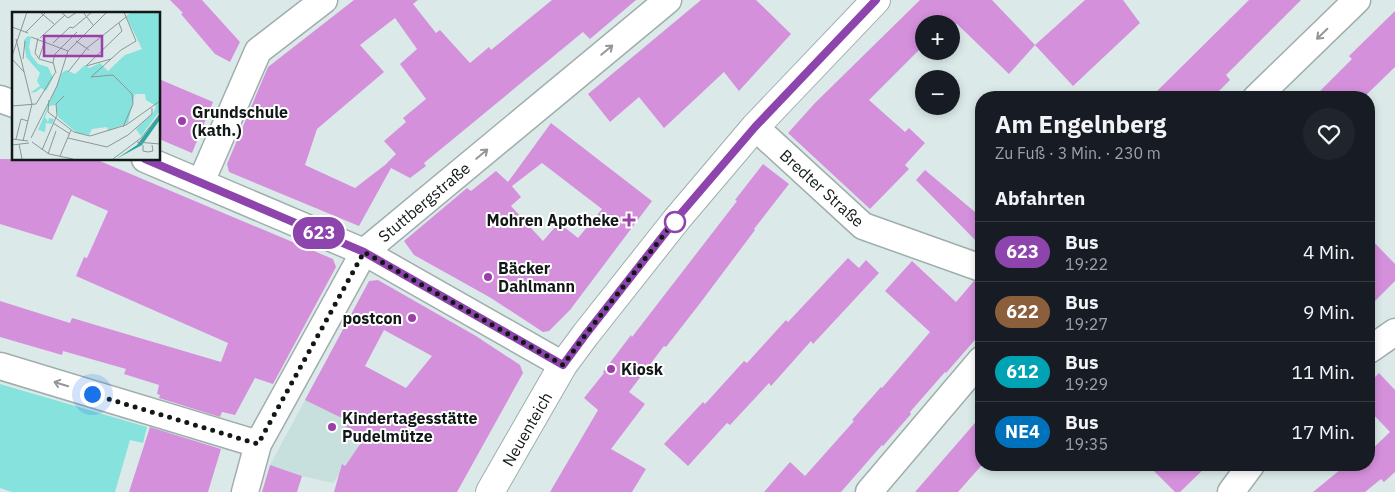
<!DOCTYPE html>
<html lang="de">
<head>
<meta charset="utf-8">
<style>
	:root { --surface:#171b24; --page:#20242c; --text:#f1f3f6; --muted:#9ea1a6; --line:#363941 }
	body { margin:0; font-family:"IBM Plex Sans",sans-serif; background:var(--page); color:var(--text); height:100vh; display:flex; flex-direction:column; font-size:19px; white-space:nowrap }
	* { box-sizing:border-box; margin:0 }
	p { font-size:16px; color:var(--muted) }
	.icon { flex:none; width:28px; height:28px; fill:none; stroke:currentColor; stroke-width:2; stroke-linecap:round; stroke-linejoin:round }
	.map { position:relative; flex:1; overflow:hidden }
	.details { position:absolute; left:975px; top:91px; width:400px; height:380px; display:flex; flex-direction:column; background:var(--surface); border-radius:20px; box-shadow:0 2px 8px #0003 }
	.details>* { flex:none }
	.badge { padding:0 10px; border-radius:16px; font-size:18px; line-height:32px }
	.fabs { position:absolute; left:915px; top:15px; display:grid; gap:10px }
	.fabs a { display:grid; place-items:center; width:45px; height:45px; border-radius:50%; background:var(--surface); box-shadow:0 2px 8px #0003; font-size:25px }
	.you { position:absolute; width:25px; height:25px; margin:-12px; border:4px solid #fff; border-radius:50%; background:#1a73e8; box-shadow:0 0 0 8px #1a73e833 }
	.map>.badge { position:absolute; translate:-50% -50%; box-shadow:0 0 0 2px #fff }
	h2 { padding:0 20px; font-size:19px; line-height:45px }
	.round { display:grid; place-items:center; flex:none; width:52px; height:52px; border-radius:26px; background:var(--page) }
	.headline { display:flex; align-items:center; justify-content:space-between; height:85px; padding:0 20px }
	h1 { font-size:24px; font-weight:700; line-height:38px }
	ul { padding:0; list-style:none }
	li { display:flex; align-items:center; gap:15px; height:60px; padding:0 20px; border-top:1px solid var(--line) }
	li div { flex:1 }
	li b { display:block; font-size:19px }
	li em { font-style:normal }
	li .badge { min-width:55px; font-weight:700; text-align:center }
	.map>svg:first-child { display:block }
	.built { fill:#c7e0de }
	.green { fill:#86e2dc }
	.building { fill:#d590dc; fill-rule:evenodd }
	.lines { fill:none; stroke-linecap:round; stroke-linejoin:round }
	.minor-casing { stroke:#9faead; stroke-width:29 }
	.tertiary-casing { stroke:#9faead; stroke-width:30 }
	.minor { stroke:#fff; stroke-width:26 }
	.tertiary { stroke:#fff; stroke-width:28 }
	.oneway { stroke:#949797 }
	.line-casing { stroke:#fff; stroke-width:11 }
	.line { stroke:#8e44ad; stroke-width:8 }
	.walk { stroke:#121817; stroke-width:5; stroke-dasharray:0 9 }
	.poi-dot { fill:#9c3ea7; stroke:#fff; stroke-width:2 }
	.stop-dot { fill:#fff; stroke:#8e44ad; stroke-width:2.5 }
	.labels { text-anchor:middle; stroke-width:4; stroke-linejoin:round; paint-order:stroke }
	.poi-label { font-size:16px; font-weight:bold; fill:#121817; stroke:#fff; text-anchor:start }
	.street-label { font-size:16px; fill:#121817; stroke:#fff }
	.inset-road { fill:none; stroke:#8b9695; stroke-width:1 }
	.view { fill:#9c3ea7; fill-opacity:0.15; stroke:#9c3ea7; stroke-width:2.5 }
	.inset-edge { fill:none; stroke:#121817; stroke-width:2.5 }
</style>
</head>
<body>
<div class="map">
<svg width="1395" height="492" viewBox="0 0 1395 492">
	<rect width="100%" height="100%" fill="#dbeae9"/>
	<path class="built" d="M324,365l41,72 -32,46 -31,-7 -32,-11z"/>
	<path class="green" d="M0,384l147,43 -4,16 -13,-3 -15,52h-103l-12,-4z"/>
	<path class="building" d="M170,0h32l38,42 -10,20 -15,-8 -34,-40 2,-1z
		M354,0h64l-5,4 23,29 4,-3 30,33 19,-16 2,3 61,-50h84l-46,39 -7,-7 -159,131 2,3 -16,12 -19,-10 -32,58 -130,-54 -2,-8 41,-97zM395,18l22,31 -17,15 26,35 -23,19 3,4 -22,19 12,13 -11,11 -30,23 -50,-23 12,-36 67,-57 -24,-27z
		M701,0h55l35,34 -52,57 -15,-19 -60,56 -25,-31 -29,25 -22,-28z
		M920,0h72l43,45 -26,29 -52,-50h-33v21l-55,55 36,32 4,-4 16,15 -20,22 4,4 -39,40 -82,-76 27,-30z
		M1085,0h38l17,23 -67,63 -38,-41z
		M1249,0h52l-75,75 4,5 -18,18h-62z
		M1395,11v56l-32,31h-50l39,-39 -3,-3z
		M159,79l54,23 -21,51 -33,-14z
		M551,123l101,78 -82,109 -21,21 -6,1 -52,-34 -77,-43 -10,-14 63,-53 4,3 25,-20 12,11zM542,163l60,46 -24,29 -15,-12h-7l-13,15 -32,-35 10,-9 -10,-12 1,1z
		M0,159h95l238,100 3,8 -63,117 -18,-6 -20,37 -13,-3 -2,5 -61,-19 1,-3 -3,-1 2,-9 -35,-11 2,-5 -63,-18 -1,4 -62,-18v-36l70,22 2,-5 149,44 7,-19 -152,-67 8,-19 3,1 21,-47 -36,-16 -20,45 -52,-16z
		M763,164l26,20 -35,45 1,1 -54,72 -35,45 -2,-1 -35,46 16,12 -34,45 35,20 -14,23h-82l48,-82 -14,-12 20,-25 -1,-1 28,-37 1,2 105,-136 -2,-1z
		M925,170l56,47v29l-65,-66z
		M1369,237l26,27v17l-26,26z
		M848,258l11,10 7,-8 13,13 -66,71 -2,-3 -40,45 -2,-3 -39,42 -3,-2 -39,43 -24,-22 39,-42 2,2 39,-43 3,2 39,-43 2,2z
		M912,261l44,41 18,-21 7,2v50l-35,40 -1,-1 -35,40 1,2 -28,32 -1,-1 -41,47h-77l26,-30 15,14 49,-55 -2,-1 29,-33 1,1 48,-56 -45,-41z
		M378,280l98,56 44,29 3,8 -66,119h-123l8,-28 3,2 20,-29 -22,-12 3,-5 -41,-20 64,-119zM384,330l48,26 -26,32 -41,-22z
		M1379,373l16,17v82l-11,10 -3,-3 -16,13h-52l33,-27h23v-13l21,-20 -21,-22v-27z
		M981,416v50l-23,26h-43z
		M150,427l71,22 -13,43h-79z
		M270,465l32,11 -5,16h-35z
		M1148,465h60l-28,27h-5z"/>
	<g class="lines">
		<g class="minor-casing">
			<path id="minor" d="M1256,98l101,-98
				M0,99l14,5
				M755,127l108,99 118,42
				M145,159l219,93 199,113
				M201,182l57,-131 66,-51
				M1369,350l26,-18
				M0,366l258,78
				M245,492l13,-48 106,-192 304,-252
				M869,492l112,-132
				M1231,492l20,-27"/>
		</g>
		<g class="tertiary-casing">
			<path id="tertiary" d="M490,492l73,-127 23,-31 91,-115 78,-92 121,-127"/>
		</g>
		<use href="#minor" class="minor"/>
		<use href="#tertiary" class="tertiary"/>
	</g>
	<defs><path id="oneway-shaft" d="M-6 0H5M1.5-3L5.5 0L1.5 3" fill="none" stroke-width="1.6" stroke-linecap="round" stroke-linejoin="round" transform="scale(1.25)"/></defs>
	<g class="oneway">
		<use href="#oneway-shaft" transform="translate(1322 34) rotate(136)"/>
		<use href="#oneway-shaft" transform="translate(607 50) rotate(-40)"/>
		<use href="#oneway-shaft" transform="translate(482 154) rotate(-40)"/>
		<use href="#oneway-shaft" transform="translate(61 384) rotate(-163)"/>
	</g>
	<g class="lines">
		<g class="line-casing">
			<path id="line" d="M145,159l219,93 199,113 23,-31 91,-116 78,-91 121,-127"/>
		</g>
		<use href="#line" class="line"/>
		<path class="walk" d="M92,394l166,50 106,-192 199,113 23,-31 91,-116 -2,4"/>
	</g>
	<g class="poi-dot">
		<circle cx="182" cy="121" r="5"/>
		<path d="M626.5 212.5h5v5h5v5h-5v5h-5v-5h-5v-5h5z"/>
		<circle cx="488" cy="277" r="5"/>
		<circle cx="412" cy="318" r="5"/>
		<circle cx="611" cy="369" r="5"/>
		<circle cx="332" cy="427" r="5"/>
	</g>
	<circle class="stop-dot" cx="675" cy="222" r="10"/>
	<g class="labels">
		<g class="poi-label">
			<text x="192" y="118">Grundschule<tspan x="192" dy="18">(kath.)</tspan></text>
			<text x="619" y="226" text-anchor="end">Mohren Apotheke</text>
			<text x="498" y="274">Bäcker<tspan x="498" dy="18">Dahlmann</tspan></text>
			<text x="402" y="324" text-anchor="end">postcon</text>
			<text x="621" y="375">Kiosk</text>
			<text x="342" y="424">Kindertagesstätte<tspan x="342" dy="18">Pudelmütze</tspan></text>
		</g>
		<g class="street-label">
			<text transform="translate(822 188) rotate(42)" y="6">Bredter Straße</text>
			<text transform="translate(424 202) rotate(-40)" y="6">Stuttbergstraße</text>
			<text transform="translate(527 429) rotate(-60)" y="6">Neuenteich</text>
		</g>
	</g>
	<g transform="translate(12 12)">
		<rect width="148" height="148" fill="#dbeae9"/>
		<path d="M120,0h27v100l-18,24 -5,-7 17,-16 3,-7 -10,-6 -1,-6h-10l-7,29 -20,8 -1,-4 -15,2 -3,6 -12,-2 -19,-16 -2,-12 -7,1 -4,11 3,5 1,-4 5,1 -2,5 -6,-1 -1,9 -7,-2 24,-57 4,-3 9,4 10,-9 4,3 11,-5 8,8 17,-16 17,-6 -16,-33zM16,24l3,1 -2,10 2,8 7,9 10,3 5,11 -7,13 -5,-3 -5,4 -6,1 10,-7 -3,-5 3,-8 -14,-16 -2,-17z" fill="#86e2dc"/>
		<path d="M147,103v6l-17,24 -26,14 21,-14z" fill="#2ba6a0"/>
		<path class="inset-road" d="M28,0l14,12M49,0l7,6 9,-6M71,0l10,13M0,15l16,6M61,16l19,-16M14,20l20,-20M19,25l37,14M26,26l-3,15 4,6 14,4M28,26l25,-23M4,27l16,65 -9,37M64,29l13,9M41,31l17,-16 3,1M0,44l15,-44M27,46l6,-18M0,47l12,13M11,47l2,-18M99,47l-25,7 36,-35 -3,-8M56,60l19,-24 39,-31M44,61l-3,-11 2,-8 22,-22M37,88l-1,12 26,20 16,4 36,-11 34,-24M0,94l24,-2 19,-31M41,111l17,11M111,115l10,-23 -1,-10 -19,-19 -22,2 30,-27 15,-9 -12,-29M19,126l26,-52 11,-35 39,-39M56,126l39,9 21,-12 24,-21v-6M0,127l16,2M4,127l5,-20 7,2M20,130l17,12 24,5M125,130l23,2M7,132l3,15M0,133l17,-2M131,133v6l5,1 5,-1 -1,-6M30,138l15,-35 -1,-11 8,-8M36,142l8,-23M48,144l11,-26M101,147l28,-21 19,-24"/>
		<path class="view" d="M32,24h58v20h-58z"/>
		<rect width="148" height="148" class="inset-edge"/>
	</g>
</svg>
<div class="fabs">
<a>+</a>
<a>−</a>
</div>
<div class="you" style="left:92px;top:394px"></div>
<b class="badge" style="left:319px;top:233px;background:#8e44ad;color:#fff">623</b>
<section class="details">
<div class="headline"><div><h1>Am Engelnberg</h1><p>Zu Fuß · 3 Min. · 230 m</p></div><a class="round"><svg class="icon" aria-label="heart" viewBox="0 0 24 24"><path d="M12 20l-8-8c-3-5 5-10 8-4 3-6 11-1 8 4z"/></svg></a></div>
<h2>Abfahrten</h2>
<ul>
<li><span class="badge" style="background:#8e44ad;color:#fff">623</span><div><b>Bus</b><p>19:22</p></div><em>4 Min.</em></li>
<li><span class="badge" style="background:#8b5e3c;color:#fff">622</span><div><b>Bus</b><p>19:27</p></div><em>9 Min.</em></li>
<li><span class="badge" style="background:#00a3b4;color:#fff">612</span><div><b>Bus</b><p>19:29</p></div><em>11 Min.</em></li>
<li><span class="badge" style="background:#0072bc;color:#fff">NE4</span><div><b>Bus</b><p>19:35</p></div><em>17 Min.</em></li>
</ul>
</section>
</div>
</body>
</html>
